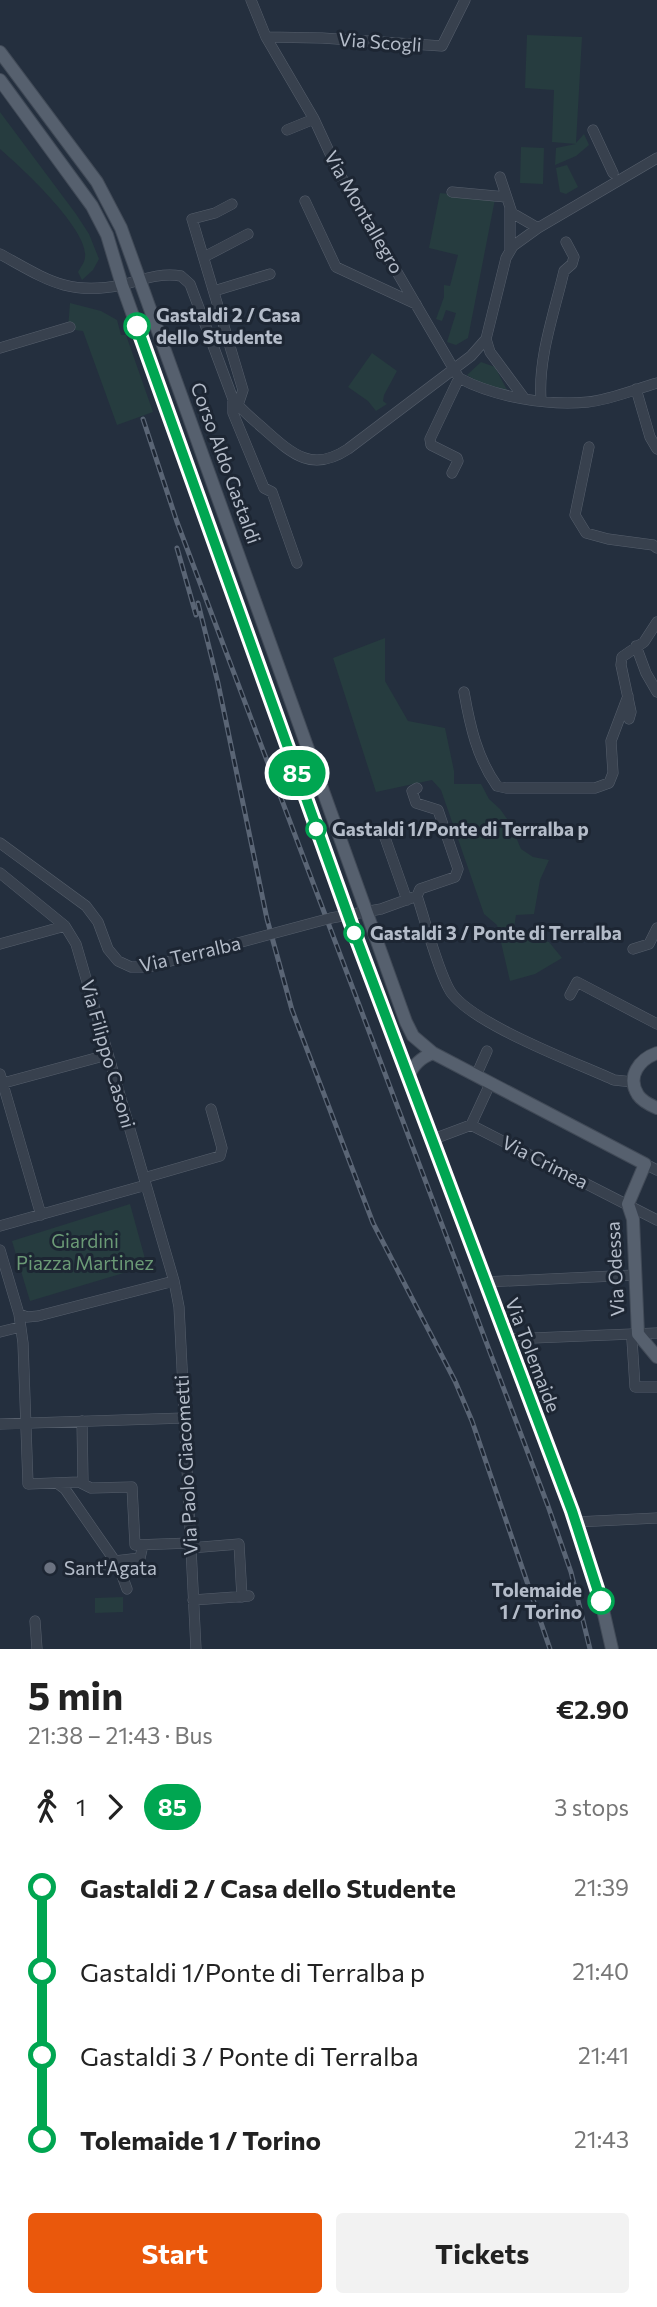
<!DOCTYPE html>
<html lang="en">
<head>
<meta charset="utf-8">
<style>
	:root { --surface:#fff; --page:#f2f2f2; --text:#222; --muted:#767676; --accent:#ea580c }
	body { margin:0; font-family:Commissioner,sans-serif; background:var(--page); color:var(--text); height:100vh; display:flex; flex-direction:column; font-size:26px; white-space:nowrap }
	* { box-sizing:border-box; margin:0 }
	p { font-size:23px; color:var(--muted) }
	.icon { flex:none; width:38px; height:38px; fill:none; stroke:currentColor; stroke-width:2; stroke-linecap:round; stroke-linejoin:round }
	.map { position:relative; height:1649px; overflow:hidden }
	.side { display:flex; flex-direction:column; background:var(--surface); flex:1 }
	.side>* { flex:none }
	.badge { padding:0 14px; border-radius:23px; font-size:24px; line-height:46px }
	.map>.badge { position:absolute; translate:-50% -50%; box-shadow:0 0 0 4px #fff }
	.legs { display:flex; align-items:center; gap:10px; height:77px; padding:0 28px; font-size:23px }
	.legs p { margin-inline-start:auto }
	.head { display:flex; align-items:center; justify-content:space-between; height:119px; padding:0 28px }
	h1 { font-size:38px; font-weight:700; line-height:52px }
	.action { display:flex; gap:14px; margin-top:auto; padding:14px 28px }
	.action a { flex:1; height:80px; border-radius:7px; background:var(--accent); color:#fff; font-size:28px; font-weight:700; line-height:80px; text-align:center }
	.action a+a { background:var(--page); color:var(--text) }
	ul { padding:0 28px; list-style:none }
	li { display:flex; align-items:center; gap:24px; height:84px; font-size:26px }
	li i { display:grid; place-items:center; width:10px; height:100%; margin:0 9px; background:currentColor }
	li i::after { content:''; width:18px; height:18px; margin:-9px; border:5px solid; border-radius:50%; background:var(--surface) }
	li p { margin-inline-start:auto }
	li:first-child i { background:linear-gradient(#0000 50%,currentColor 0) }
	li:last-child i { background:linear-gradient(currentColor 50%,#0000 0) }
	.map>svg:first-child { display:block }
	.green { fill:#263c3f }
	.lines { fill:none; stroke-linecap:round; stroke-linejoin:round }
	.minor-casing { stroke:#565f6c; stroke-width:11 }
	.major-casing { stroke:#414a57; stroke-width:14 }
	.minor { stroke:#38414e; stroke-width:10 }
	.major { stroke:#56606e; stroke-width:12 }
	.rail-casing { stroke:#5a6575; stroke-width:5 }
	.rail { stroke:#1d2633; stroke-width:2.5; stroke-dasharray:8; stroke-linecap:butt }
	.minor-bridge-casing { stroke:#565f6c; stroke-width:11; stroke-linecap:butt }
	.minor-bridge { stroke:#38414e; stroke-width:10 }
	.line-1-casing { stroke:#fff; stroke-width:16 }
	.line-1 { stroke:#00a651; stroke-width:10 }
	.stop-1-dot { fill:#fff; stroke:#00a651; stroke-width:3.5 }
	.worship-dot { fill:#6b7280; stroke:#1d2633; stroke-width:2.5 }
	.labels { text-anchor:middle; stroke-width:6; stroke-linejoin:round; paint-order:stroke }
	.street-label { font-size:19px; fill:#b4bcc9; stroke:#1d2633 }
	.stop-label { font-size:19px; font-weight:bold; fill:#b4bcc9; stroke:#1d2633; text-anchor:start }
	.park-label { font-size:19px; fill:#6b9a76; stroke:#1d2633 }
	.poi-label { font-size:19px; fill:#b4bcc9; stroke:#1d2633; text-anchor:start }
</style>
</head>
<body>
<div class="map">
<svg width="657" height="1649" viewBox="0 0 657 1649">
	<rect width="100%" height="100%" fill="#242f3e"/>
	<path class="green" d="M527,35l55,2 -6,106 8,-9 5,11 -13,11 -21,9 1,-17 20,-4 -24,-2 2,-52 -29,-2z
		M0,112l76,102 13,20 10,25 -6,11 -11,10 -4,-8c2,-4 7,-10 7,-15 4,-27 -64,-90 -85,-108z
		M521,147l23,1 -1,36 -23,-1z
		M567,165l11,22 -12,7 -6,-2 -4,-24z
		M440,193l55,6 -27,139 -12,7 -9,-3 9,-29 -10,-3 -4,11 -6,-2 8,-22v-12l6,1 8,-31 -29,-7z
		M70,303l31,8 16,9 4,15h5l27,77 -36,13 -34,-94 -15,-2z
		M372,353l25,18 -13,24 -1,6 4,3 -11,7 -8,-10 -20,-14z
		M481,362l14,5 12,23 -27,-7 -13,-8z
		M385,638v43l23,40 37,7 9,43v13h27l8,15 11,10 10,14 11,26 12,8 16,3 -9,20 -6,34 -18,1 -3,20 36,7 13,16 -27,16 -25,7 -13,-56 -13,-11 -43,-124 -9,-10 -56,12 -43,-134z
		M130,1204l17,62 -117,35 -18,-60z
		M123,1597v15l-28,1v-15z"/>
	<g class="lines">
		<g class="minor-casing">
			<path id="minor" d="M251,0l15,37 48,82 25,54 120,205c36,19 88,28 129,24 21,-2 48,-13 69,-19
				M266,37l56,1 120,8 23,-46
				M287,130l27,-11
				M593,130l20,43
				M500,177l12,36 26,15
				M452,192l54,5
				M305,201l31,66 80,37
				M232,204l-17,9 -23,6 51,171 -5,15
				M510,207v44
				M0,254c46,25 67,42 122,31 19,-5 39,-13 59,-9l9,8 43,115c9,12 21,21 32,31 27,24 47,43 83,19l123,-93 15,-17 20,-81 7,-12 25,-18 119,-70
				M204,257l44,-23
				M214,291l56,-17
				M486,339l4,13 34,46
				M0,348l70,-21
				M636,389l14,48 7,12
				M233,399v14l31,75 8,4 25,71
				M541,400c-3,-43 13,-86 23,-129l8,-7 2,-7 -8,-15
				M589,447l-14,68 11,18 22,6 45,6 4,3
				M452,473l6,-12 -1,-3 -26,-13 -1,-6 29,-61
				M636,646l10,27 11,19
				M464,692c6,34 13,66 33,94l9,2h89l14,-5 4,-10 -2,-32 17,-45
				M629,719l2,-7 -10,-47 1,-8 22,-15 13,-20
				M417,788l-5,3 4,12 22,7 20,59 -3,8 -35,12 -3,7
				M383,832l24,68
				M0,843l86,63 12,16 10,27 10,12 13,6h18l14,-4
				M0,873l65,53 11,18 98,337 5,26 17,342
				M331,918l50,-9 36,-13c9,27 19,69 32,93 17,33 128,74 165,91l19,2
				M0,944l65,-18
				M633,949l16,-5 8,-16
				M570,995l7,-13 80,42
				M479,1069l8,-18
				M0,1074l41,141
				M0,1084l107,-29
				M471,1125l19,-41
				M431,1140l40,-15 186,95
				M645,1164l12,6
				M144,1178l76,-22 2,-8 -11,-39
				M0,1226l146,-41
				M0,1250l19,64 8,3 11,-1 136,-35
				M484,1282l151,-7
				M19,1314l4,29 5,141 51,-2 12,6 41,-1 3,58 55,-2
				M0,1332l20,-5
				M638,1334l-6,6 3,47h22
				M507,1339l150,-6
				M82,1421l1,61
				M0,1424l184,-6
				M57,1483l8,6 50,72
				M576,1522l81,-4
				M190,1548l49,-4 3,53
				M115,1561l25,-3 3,-13
				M117,1562l10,27
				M99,1571l16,-10
				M193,1600l56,-4
				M35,1621l2,28"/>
		</g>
		<g class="major-casing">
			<path id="major" d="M0,52l97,130 24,46 285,794 7,14 20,17 212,111 -17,40 5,15 5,115 19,23
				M0,80l92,126 15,29 15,50 232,647 218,579 26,77 14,61
				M657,1053c-17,6 -31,23 -19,42 4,6 12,10 19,13
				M408,1077c5,-12 12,-19 25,-24"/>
		</g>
		<use href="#minor" class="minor"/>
		<use href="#major" class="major"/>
		<g class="rail-casing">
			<path id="rail" d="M143,419l34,103 371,984 23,66 19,77
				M177,548l19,67
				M198,603l20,80 49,236 25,91 81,213 82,158 17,40 78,228"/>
		</g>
		<use href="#rail" class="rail"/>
		<g class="minor-bridge-casing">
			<path id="minor-bridge" d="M163,963l168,-45"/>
		</g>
		<use href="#minor-bridge" class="minor-bridge"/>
	</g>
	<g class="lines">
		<g class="line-1-casing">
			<path id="line-1" d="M137,326l217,606 218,579 29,90"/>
		</g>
		<use href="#line-1" class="line-1"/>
	</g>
	<g class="stop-1-dot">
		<circle cx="137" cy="326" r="12"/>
		<circle cx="316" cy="829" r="9"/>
		<circle cx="354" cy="933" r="9"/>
		<circle cx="601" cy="1601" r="12"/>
	</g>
	<circle class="worship-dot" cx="50" cy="1568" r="7"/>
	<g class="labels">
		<g class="street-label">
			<text transform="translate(380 42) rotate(4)" y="7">Via Scogli</text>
			<text transform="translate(364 212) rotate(60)" y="7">Via Montallegro</text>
			<text transform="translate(226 463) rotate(70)" y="7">Corso Aldo Gastaldi</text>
			<text transform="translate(190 954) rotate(-13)" y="7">Via Terralba</text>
			<text transform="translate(108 1054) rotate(74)" y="7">Via Filippo Casoni</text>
			<text transform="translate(545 1162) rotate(27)" y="7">Via Crimea</text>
			<text transform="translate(615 1269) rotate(-93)" y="7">Via Odessa</text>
			<text transform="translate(533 1355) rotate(69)" y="7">Via Tolemaide</text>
			<text transform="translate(186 1465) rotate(-93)" y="7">Via Paolo Giacometti</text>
		</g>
		<g class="stop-label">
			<text x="156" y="322">Gastaldi 2 / Casa<tspan x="156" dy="22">dello Studente</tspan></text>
			<text x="332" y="836">Gastaldi 1/Ponte di Terralba p</text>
			<text x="370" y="940">Gastaldi 3 / Ponte di Terralba</text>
			<text x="582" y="1597" text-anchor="end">Tolemaide<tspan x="582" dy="22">1 / Torino</tspan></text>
		</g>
		<g class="park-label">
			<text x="85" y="1248">Giardini<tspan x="85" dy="22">Piazza Martinez</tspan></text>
		</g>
		<g class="poi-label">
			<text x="64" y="1575">Sant'Agata</text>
		</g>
	</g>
</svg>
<b class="badge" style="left:297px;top:773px;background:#00a651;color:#fff">85</b>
</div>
<section class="side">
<div class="head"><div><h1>5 min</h1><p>21:38 – 21:43 · Bus</p></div><b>€2.90</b></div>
<div class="legs"><svg class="icon" aria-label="walk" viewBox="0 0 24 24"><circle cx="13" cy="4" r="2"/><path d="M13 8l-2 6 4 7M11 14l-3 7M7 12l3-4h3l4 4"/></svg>1<svg class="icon" aria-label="forward" viewBox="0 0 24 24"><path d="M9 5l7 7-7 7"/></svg><b class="badge" style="background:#00a651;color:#fff">85</b><p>3 stops</p></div>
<ul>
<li><i style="color:#00a651"></i><b>Gastaldi 2 / Casa dello Studente</b><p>21:39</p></li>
<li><i style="color:#00a651"></i><span>Gastaldi 1/Ponte di Terralba p</span><p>21:40</p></li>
<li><i style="color:#00a651"></i><span>Gastaldi 3 / Ponte di Terralba</span><p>21:41</p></li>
<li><i style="color:#00a651"></i><b>Tolemaide 1 / Torino</b><p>21:43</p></li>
</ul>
<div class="action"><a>Start</a><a>Tickets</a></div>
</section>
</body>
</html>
